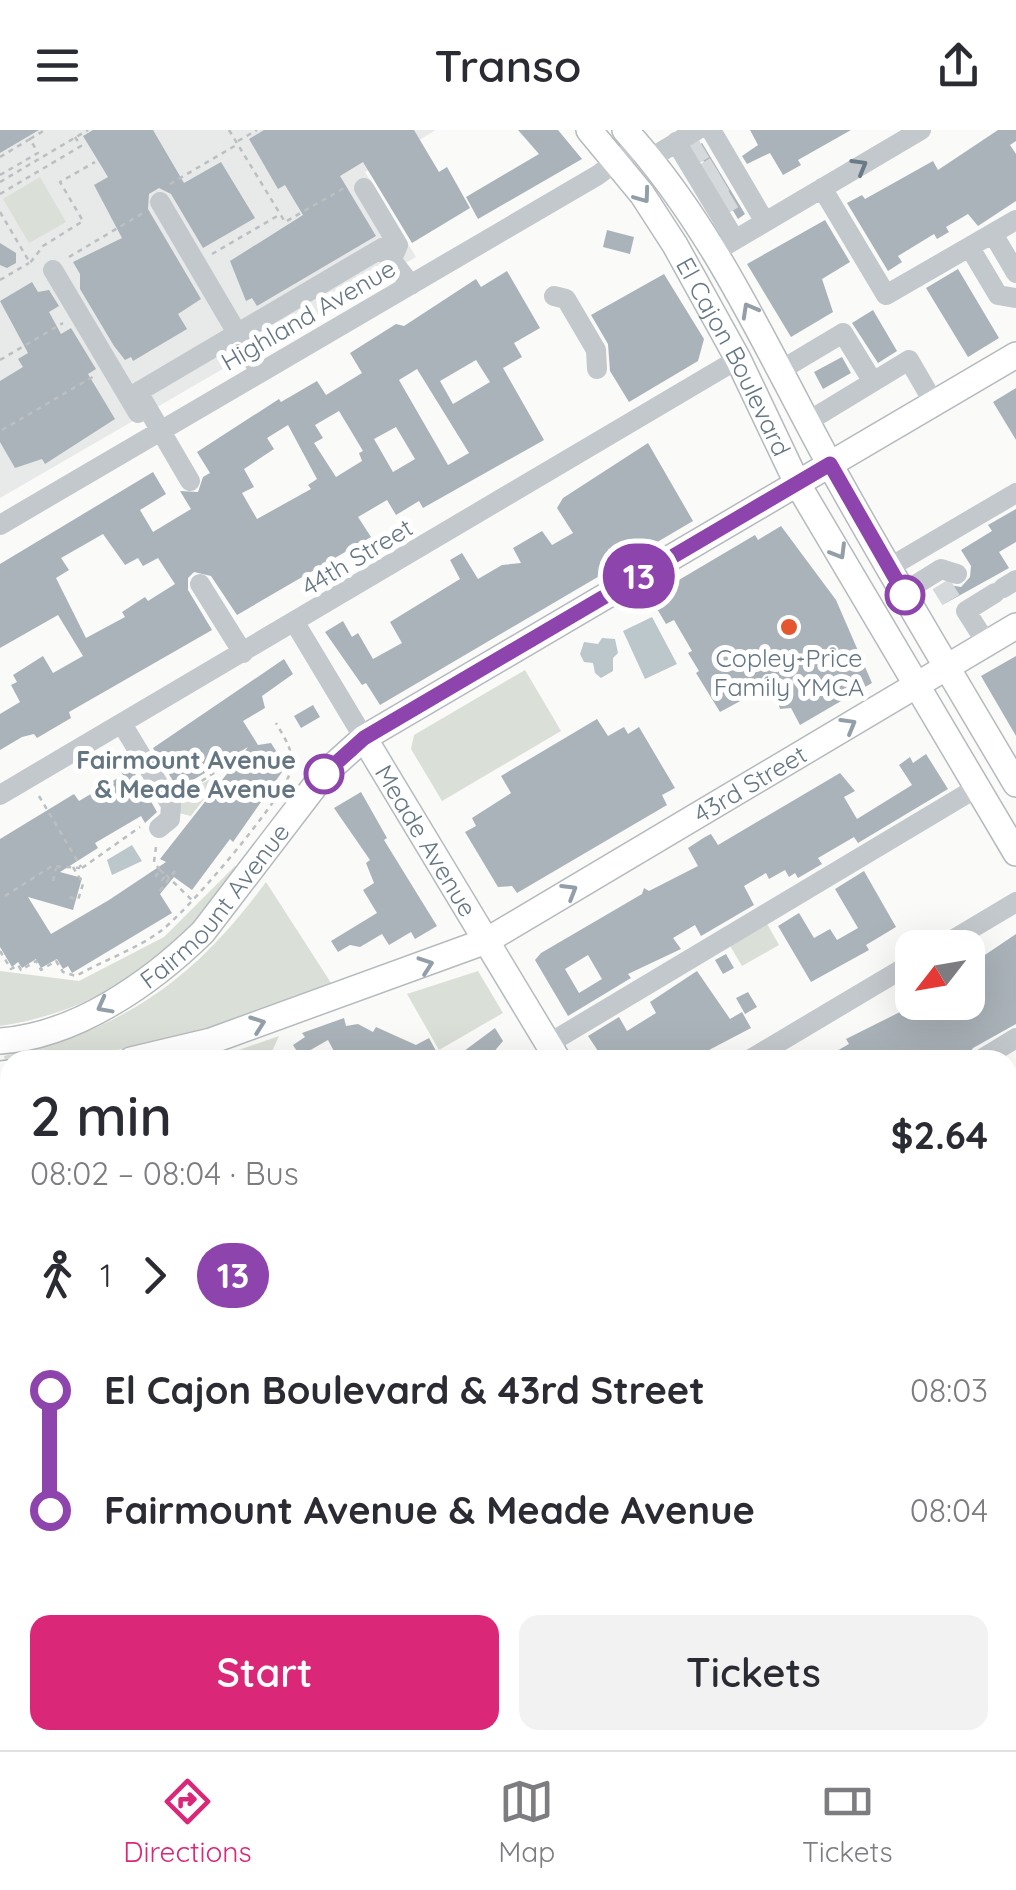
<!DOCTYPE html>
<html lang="en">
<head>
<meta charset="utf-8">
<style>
	:root { --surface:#fff; --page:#f2f2f3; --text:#2b2b33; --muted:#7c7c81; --line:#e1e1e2; --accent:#db2777 }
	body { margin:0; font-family:Quicksand,sans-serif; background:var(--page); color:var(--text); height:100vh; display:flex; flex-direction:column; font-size:38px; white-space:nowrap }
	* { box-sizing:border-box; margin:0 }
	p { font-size:32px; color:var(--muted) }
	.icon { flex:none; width:55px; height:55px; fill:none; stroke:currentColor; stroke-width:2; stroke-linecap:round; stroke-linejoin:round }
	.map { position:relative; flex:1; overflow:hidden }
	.sheet { position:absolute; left:0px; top:920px; width:1018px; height:700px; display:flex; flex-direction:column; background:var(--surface); border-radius:30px 30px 0 0; box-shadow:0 10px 40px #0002 }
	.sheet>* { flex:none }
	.badge { padding:0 20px; border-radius:32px; font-size:35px; line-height:65px }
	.needle { width:65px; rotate:239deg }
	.fabs { position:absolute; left:895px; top:800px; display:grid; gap:20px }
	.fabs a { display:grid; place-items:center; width:90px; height:90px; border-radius:20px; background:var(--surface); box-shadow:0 10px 40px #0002; font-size:50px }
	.map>.badge { position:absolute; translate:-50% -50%; box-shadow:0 0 0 5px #fff }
	.legs { display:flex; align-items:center; gap:15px; height:110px; padding:0 30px; font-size:32px }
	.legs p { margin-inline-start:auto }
	.overview { display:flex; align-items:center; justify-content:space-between; height:170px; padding:0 30px }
	h1 { font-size:55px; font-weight:600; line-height:75px }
	.primary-button { display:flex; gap:20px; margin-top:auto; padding:20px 30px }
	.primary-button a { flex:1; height:115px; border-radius:20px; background:var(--accent); color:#fff; font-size:40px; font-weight:600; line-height:115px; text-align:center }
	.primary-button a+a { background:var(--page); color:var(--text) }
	ul { padding:0 30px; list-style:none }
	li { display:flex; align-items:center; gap:35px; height:120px; font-size:38px }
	li i { display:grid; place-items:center; width:15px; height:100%; margin:0 12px; background:currentColor }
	li i::after { content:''; width:25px; height:25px; margin:-12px; border:8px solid; border-radius:50%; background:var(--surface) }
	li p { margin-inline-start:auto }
	li:first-child i { background:linear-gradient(#0000 50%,currentColor 0) }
	li:last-child i { background:linear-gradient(currentColor 50%,#0000 0) }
	header { display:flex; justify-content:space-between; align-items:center; height:130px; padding:0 30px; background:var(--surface); font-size:45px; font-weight:600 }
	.tab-bar { display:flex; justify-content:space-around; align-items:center; height:140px; border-top:2px solid var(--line); background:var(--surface); font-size:28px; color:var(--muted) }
	.tab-bar a { display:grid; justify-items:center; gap:5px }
	.tab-bar .active { color:var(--accent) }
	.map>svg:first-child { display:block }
	.built { fill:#e8e9e9 }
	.green { fill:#dadfd7 }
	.water { fill:#bbc7cb }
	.building { fill:#aab3b9; fill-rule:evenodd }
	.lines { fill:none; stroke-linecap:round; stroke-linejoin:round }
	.minor-tunnel { stroke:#d5d9db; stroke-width:20; stroke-dasharray:20 10; stroke-linecap:butt }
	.major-casing { stroke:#b5babe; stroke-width:28 }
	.path { stroke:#bbbfc2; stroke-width:2.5; stroke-dasharray:5 5; stroke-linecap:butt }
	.minor { stroke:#c3c8cc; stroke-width:20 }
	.major { stroke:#fff; stroke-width:25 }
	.oneway { stroke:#6a7a87 }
	.oneway2 { stroke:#939fa8 }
	.line-1-casing { stroke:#fff; stroke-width:22 }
	.line-1 { stroke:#8e44ad; stroke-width:15 }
	.stop-1-dot { fill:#fff; stroke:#8e44ad; stroke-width:5 }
	.poi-dot { fill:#e4572e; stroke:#fff; stroke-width:4 }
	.labels { text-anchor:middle; stroke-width:10; stroke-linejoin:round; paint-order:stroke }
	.street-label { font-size:25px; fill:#657683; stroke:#fff }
	.poi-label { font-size:25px; fill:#657683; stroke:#fff }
	.stop-label { font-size:25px; font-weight:bold; fill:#657683; stroke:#fff; text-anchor:end }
</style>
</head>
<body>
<header><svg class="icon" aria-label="menu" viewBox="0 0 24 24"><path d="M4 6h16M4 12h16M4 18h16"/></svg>Transo<svg class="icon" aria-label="share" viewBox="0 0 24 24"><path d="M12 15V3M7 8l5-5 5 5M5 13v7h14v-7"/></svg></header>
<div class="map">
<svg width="1016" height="1620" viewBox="0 0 1016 1620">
	<rect width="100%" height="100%" fill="#fafaf8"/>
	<path class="built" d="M0,0h436l-71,42 51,85 -416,241z"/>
	<path class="green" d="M40,47l26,45 -37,21 -26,-44z
		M525,540l36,61 -119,70 -31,-52 3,-14z
		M210,649l4,7 -23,30 -12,-3v-16z
		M235,736l6,3c-69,83 -130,140 -241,157v-55l79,10 85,-44z
		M266,752l67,104c-105,38 -210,74 -323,74l-4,4 -2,-8c119,-25 191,-77 262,-174z
		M766,792l13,23 -37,21 -13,-22z
		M478,841l25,42 -64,37 -32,-56z
		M279,906l-11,24h-58z
		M0,962h10v43l-10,2z"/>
	<path class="water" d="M652,487l25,47 -32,15 -22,-48z
		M602,508l13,1 3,14 -5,5v13l-12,7 -6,-5 -2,-10 -9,-1 -4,-8 4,-12 14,2z
		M132,715l10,16 -30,14 -5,-15z"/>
	<path class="building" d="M0,0h39l-39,23z
		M93,0h60l31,53 37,-21 34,56 -52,30 -32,-54 -12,-6 -10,6 -1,15 53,90 -23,15 9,15 -54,32 -2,-4 -6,3 -11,-14 -34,-57v-15l-7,-12 49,-24 -28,-53 14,-8 -25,-41z
		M264,0h150l25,42 8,-5 23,41 -58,35 -49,-81 -23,14 36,60 -119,70 -5,-8 -6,3 -16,-40 73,-46 -18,-30 -7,4 -29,-50z
		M518,0h40l24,29 -104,60 -12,-22 73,-43z
		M750,0h101l-53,30 3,5 -18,10 -13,-22 -23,11 -5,-8 16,-11z
		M998,0h18v11l-6,4 6,9v47l-38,25 -10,-12 -22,13 3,5 -12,7 -3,-5 -36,22 4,6 -14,9 -41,-68 15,-8 3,4 68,-38 5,9z
		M702,13l43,71 -7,5 -43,-72z
		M825,90l25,42 -28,17 11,33 -42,25 -44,-73z
		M607,100l27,7 -4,17 -27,-7z
		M0,113l16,10v10l-9,5 -7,-3z
		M958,139l41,69 -31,19 -42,-69z
		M507,141l33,57 -26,15 8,14 -19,11 41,72 -121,68 -4,-7 -23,14 -9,-15 -29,17 13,20 -134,78 -26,-39 -17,-4 -6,6v12l24,40 -143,82 2,6 -34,20 -3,-4 -12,3 -22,13v-36l20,-12 -9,-17 6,-3 -4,-7 30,-19 10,17 30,-17 -25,-41 -58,33v-84l153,-92 13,22 -26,16 13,22 38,-23 -11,-18 18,1 5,-15 7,-4 -13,-21 82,-53 2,3 36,-21 9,14 36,-22 -12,-20 46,-29 8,2 72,-47 5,8zM476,230l14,22 -37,22 -13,-23zM417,239l52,84 -21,12 -49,-85zM339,281l24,40 -4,2 3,8 -26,16 -22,-34 9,-5 -8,-13zM288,295l29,54 -9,6 3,4 -54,30 -15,-26 12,-6 -10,-18 30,-20 -7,-11zM396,297l19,32 -22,13 -19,-33zM103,404l22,31 13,-7 5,8 15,-8 17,26 -27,17 -3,-4 -23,15 3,5 -39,21 -30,-60 13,-8 -8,-12z
		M664,144l40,65 -6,22 -69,41 -19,-31 -2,-27 -17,-29z
		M32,152l6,10 11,-2 10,16 -10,6 12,22 10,-6 25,41 -8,5 27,45 -70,45 -3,-5 -27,9 -15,-26v-61l23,-14 -5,-8 10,-6 -28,-52z
		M873,180l24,41 -19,12 -26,-40z
		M842,227l9,16 -28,16 -9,-17z
		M1016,258v52l-23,-38z
		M648,313l45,78 -313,184 -14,-22 -4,2 -37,-53 18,-11 9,16 6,-4 15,26 29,-16 -12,-21 70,-43 -10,-19 12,-7 16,26 24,-14 19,-2 -8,-15 29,-17 10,14 21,-12 -16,-25 6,-10z
		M1016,379v33l-17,10 10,16 -63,35 -9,-15 6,-4 18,3 9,-10 1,-11 -10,-16 31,-19 -4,-6z
		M781,396l55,74 36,83 -72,42 -9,-17 -11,1 -5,-15 -18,-2 -37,20 -24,-39 3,-2 -11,-18 4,-2 -18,-31 -8,4 -16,-27 105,-62 3,5z
		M1016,526v80l-35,-60z
		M284,529l9,15 -31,22 3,12 -22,13 15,24 13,-2 14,22 -3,7 -49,70 -3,-3 -38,51 -18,-13 -14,17 12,19 -100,60 -4,-7 -5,3 -6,-10 -16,9 -5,-9 -14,9 -4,-6 -6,5 -12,-20v-108l74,-45 5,7 44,-26 -4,-6 10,-6 28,49 -12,11 -4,-7 -46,27 3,5 -38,24 22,6 -9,32 -45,-13 23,37 58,-34 57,-38 -6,-3 88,-112 -70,42 -25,-41z
		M313,575l7,12 -19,11 -7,-12z
		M597,589l11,17 16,-9 4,7 11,-7 36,61 -13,7 5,10 -150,88 -5,-7 -14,1 -33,-55 11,-6 -4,-8 39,-25 -10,-17z
		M926,624l22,35 -90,54 -4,-6 -36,21 4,6 -24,14 -3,-5 -6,4 -4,-7 -16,9 -3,-6 -22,13 10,19 -53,31 -6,-11 -22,13 8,11 -53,25 3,4 -63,38 -33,-56 6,-7 101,-59 2,-6 5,3 49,-25 -10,-18 17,-11 6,-3 7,11 122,-72 15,18 -11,6 13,22 55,-34 -13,-20 11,-8 3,6zM588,825l14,24 -23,14 -14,-24z
		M361,662l26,46 -3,2 53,86 -22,13 -4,-7 -22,13 -7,-11 -22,13 -10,-2 -12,7 -7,-11 46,-28 -14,-23 11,-7 -8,-20 4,-3 -36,-52z
		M864,741l32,56 -30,18 3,5 -58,32 -33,-56 21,-13 15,25 16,-9 7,11 21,-12 -23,-39z
		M1016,804v90l-43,24 -7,12h-145l28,-16 -3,-5 54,-27 2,4 23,-14h43v-24l8,-11 -3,-4z
		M726,824l8,14 -11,6 -8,-14z
		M697,841l33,48 12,-7 9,16 -61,32h-86l-16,-24 31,-19 8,14 29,-18 -6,-11z
		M748,862l9,15 -12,7 -9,-16z
		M344,888l2,8 12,-2 15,8 3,-5 40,18 13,-7 12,22h-24l-4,-6 -9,6 -68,-5 -8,-15 -28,16 -7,-11 12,-8 -3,-4z
		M495,898l8,13 -11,13 -10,6h-30z"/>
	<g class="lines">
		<path class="minor-tunnel" d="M687,29l30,-18
			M698,47l30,-18
			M707,62l30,-18
			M716,79l30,-18
			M941,454l10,16"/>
		<g class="major-casing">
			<g id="major">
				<path id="s1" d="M589,0l53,64 33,51 63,114 59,124 219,370"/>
				<path d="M625,0c89,98 140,216 203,331 60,109 125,216 188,323"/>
				<path id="s2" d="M364,608l194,322"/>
				<path id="s3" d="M0,911c76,-5 151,-58 203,-109l121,-158 40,-36 652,-383"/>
				<path id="s4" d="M131,930l80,-19 275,-100 530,-315"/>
				<path d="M0,944l10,-1"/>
				<path d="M986,1610l7,10"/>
				<path d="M952,1620l7,-10"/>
			</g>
		</g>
		<path class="path" d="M229,0l56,92 61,-35
			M30,9l15,-9
			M238,11l19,-11
			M0,27l30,-18 8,14 -38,22
			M0,52l88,-52
			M170,54l68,-40
			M0,64l81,-48 -6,-9
			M0,82l30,51 13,-17 40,-25 -23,-39 35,-20
			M212,124l67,-39
			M69,127l74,-44
			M0,150l29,-17
			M0,230l63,-37
			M2,300l94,-55
			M214,646l20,16
			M185,662l53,-35
			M39,666l42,71
			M156,717l-2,15 6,8
			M73,737l9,15
			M82,738l58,-41
			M160,740l6,5 -4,5 -6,-4z
			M166,745l27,26
			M53,751l3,-13
			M160,761l15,-20
			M5,766l47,-30 28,2
			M70,767l8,3 5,-16
			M0,821l11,18 7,-4 3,5 15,-9 5,9 15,-9 7,11 13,4c26,-15 58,-26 82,-43 26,-17 123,-132 132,-160 6,-20 -5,-34 -14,-50"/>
		<path class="minor" d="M711,0l54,92
			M676,12l59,98
			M651,28l46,-28
			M364,58l34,57 -6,14
			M822,58l64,107 130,-75
			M160,72l100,170
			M996,109l20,34
			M716,121l205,-121
			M973,123l25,42 17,3
			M53,140l85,143
			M554,166l12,3 30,51 1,19
			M781,240l62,-37 30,49
			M807,292l102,-62 25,43
			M190,351l-52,-89 244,-144 29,37
			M0,395l598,-350 28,-21
			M890,437l126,-74
			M200,454l43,69
			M1003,458l13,-8
			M904,462l37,-23 16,5
			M295,493l69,115
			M987,514l-21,-33 29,-18
			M122,594l49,81 -1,14 -11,9
			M0,665l738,-436
			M939,818l77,-46
			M548,914l430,-257
			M749,930l163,-97
			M980,930l36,-22
			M1008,1052l8,-5
			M0,1102l10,16
			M1008,1189l8,-5
			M0,1243l10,-6
			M1008,1321l8,-5
			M0,1460l10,-6
			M1008,1469l8,-5
			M1008,1605l8,-5
			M69,1620l18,-10
			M412,1620l11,-7
			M499,1620l17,-10
			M756,1620l17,-10"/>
		<use href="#major" class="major"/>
	</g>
	<defs><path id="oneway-chevron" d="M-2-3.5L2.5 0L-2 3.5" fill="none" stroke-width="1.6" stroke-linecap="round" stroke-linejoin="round" transform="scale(2.5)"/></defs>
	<use class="oneway" href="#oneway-chevron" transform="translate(860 36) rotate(-30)"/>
	<g class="oneway2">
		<use href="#oneway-chevron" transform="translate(643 66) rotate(54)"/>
		<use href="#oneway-chevron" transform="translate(749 180) rotate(-119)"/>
		<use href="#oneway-chevron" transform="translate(839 422) rotate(59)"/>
		<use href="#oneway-chevron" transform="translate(849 595) rotate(-30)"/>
		<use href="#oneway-chevron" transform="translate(570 761) rotate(-31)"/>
		<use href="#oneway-chevron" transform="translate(426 835) rotate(-19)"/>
		<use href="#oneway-chevron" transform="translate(104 876) rotate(152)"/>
		<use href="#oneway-chevron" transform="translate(258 894) rotate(-20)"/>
	</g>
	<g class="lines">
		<g class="line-1-casing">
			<path id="line-1" d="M324,644l40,-36 466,-274 75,131"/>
		</g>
		<use href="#line-1" class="line-1"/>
	</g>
	<g class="stop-1-dot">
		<circle cx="905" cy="465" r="18"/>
		<circle cx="324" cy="644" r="18"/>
	</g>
	<circle class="poi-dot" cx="789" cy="497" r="10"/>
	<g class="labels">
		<g class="street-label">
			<text transform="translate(308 185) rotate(-30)" y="9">Highland Avenue</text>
			<text dy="9" stroke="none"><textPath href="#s1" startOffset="270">El Cajon Boulevard</textPath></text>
			<text transform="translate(357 427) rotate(-31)" y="9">44th Street</text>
			<text dy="9" stroke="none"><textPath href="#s4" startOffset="682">43rd Street</textPath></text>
			<text dy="9" stroke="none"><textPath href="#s2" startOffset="120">Meade Avenue</textPath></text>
			<text dy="9" stroke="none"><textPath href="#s3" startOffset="262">Fairmount Avenue</textPath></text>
		</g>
		<g class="poi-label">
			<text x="789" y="537">Copley-Price<tspan x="789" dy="29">Family YMCA</tspan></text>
		</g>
		<g class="stop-label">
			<text x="296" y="639">Fairmount Avenue<tspan x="296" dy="29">&amp; Meade Avenue</tspan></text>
		</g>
	</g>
</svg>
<div class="fabs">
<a><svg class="needle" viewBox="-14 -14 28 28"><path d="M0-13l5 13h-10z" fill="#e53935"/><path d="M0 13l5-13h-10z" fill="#7c7c81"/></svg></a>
</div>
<b class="badge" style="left:639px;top:446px;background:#8e44ad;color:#fff">13</b>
<section class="sheet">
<div class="overview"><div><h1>2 min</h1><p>08:02 – 08:04 · Bus</p></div><b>$2.64</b></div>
<div class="legs"><svg class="icon" aria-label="walk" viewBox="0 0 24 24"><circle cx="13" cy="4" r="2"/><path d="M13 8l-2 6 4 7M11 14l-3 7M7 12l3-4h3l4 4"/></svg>1<svg class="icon" aria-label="forward" viewBox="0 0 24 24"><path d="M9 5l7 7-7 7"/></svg><b class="badge" style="background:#8e44ad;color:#fff">13</b></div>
<ul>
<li><i style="color:#8e44ad"></i><b>El Cajon Boulevard &amp; 43rd Street</b><p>08:03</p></li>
<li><i style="color:#8e44ad"></i><b>Fairmount Avenue &amp; Meade Avenue</b><p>08:04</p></li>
</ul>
<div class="primary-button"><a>Start</a><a>Tickets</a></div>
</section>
</div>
<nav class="tab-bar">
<a class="active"><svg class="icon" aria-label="directions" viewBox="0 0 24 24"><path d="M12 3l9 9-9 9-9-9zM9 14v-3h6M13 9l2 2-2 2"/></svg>Directions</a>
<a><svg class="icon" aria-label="map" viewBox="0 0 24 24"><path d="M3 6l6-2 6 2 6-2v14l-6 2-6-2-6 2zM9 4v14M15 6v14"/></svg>Map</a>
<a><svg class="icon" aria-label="tickets" viewBox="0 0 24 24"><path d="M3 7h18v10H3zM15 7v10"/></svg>Tickets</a>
</nav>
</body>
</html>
